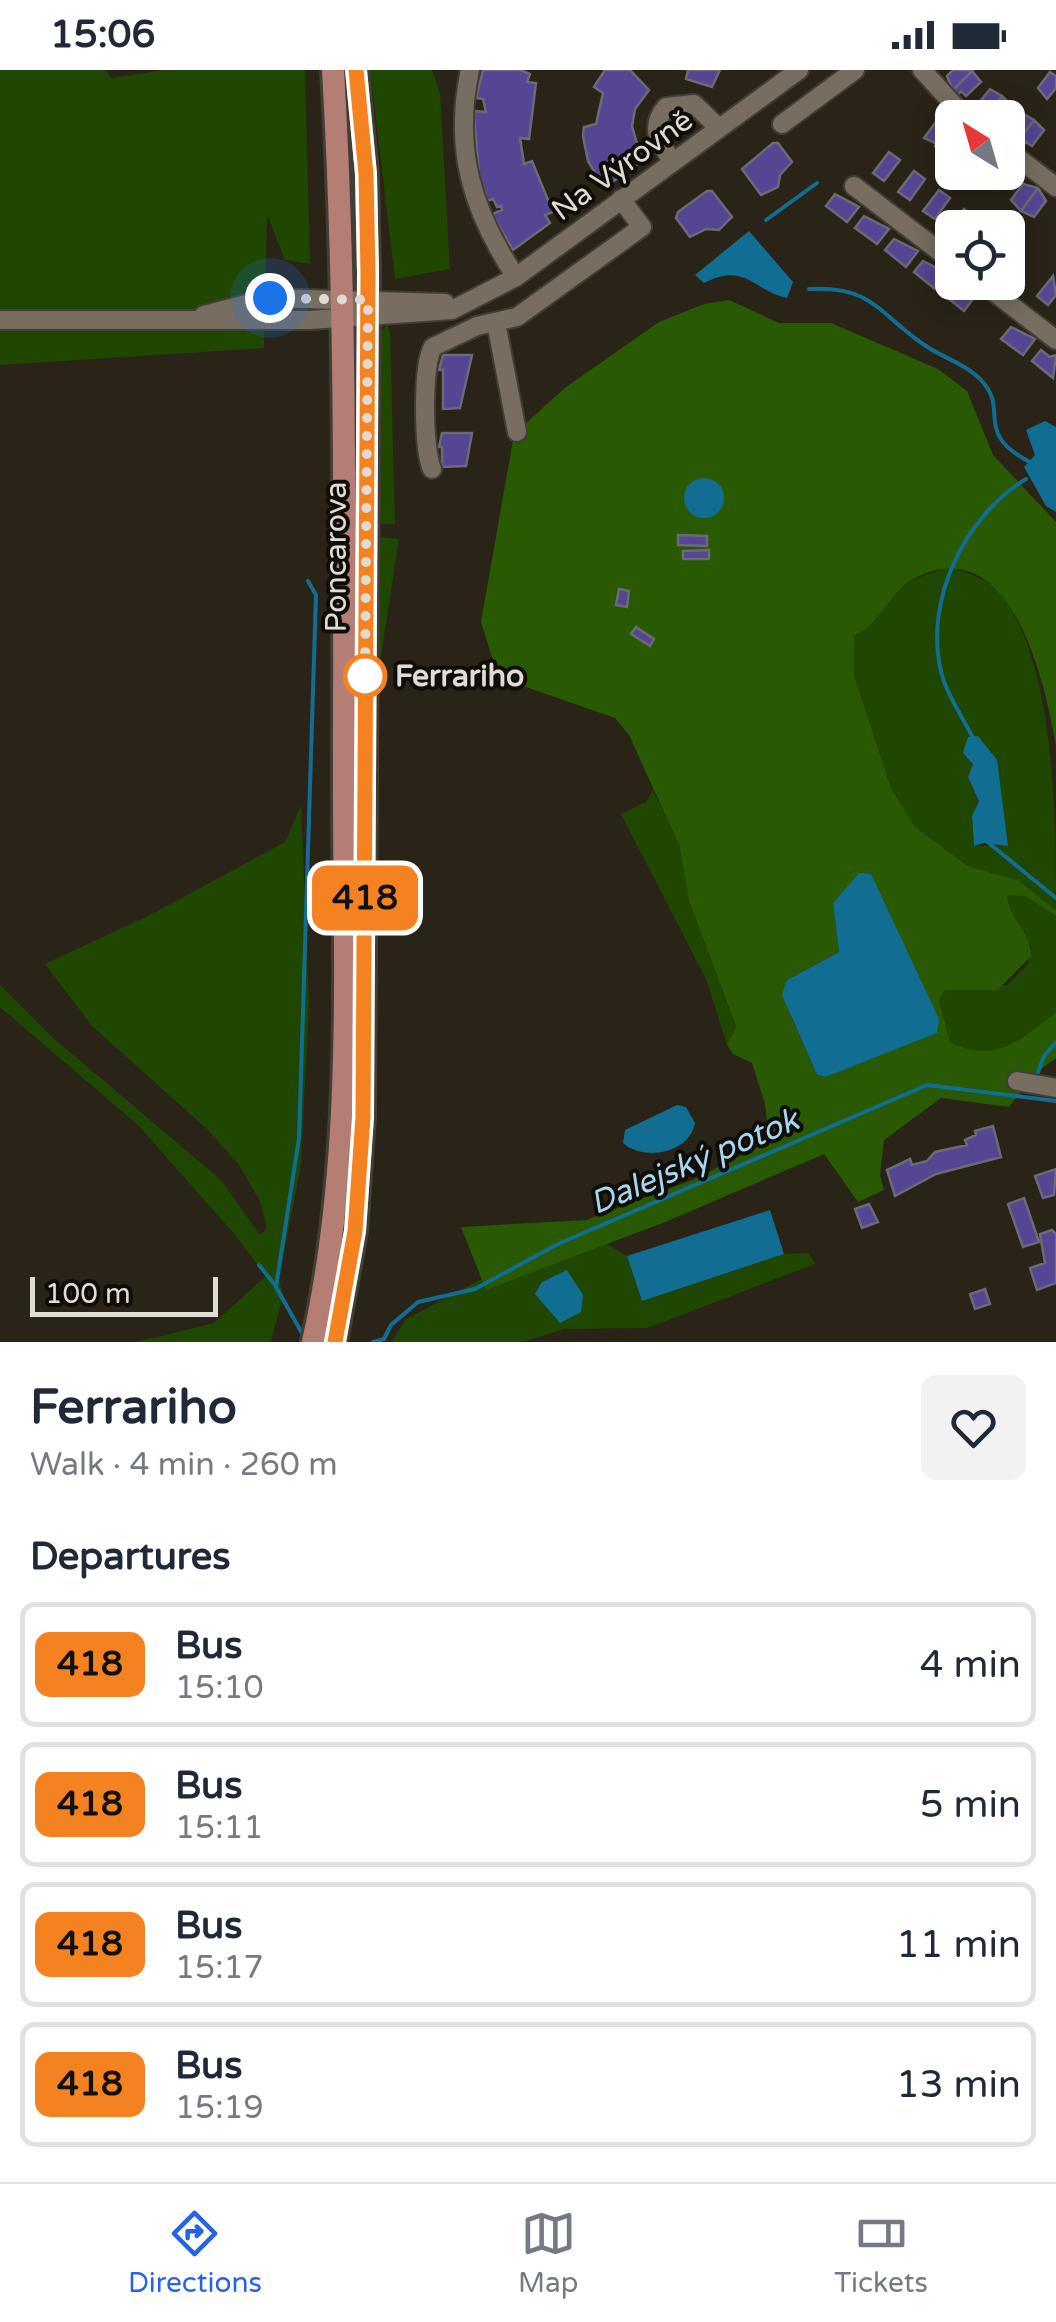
<!DOCTYPE html>
<html lang="en">
<head>
<meta charset="utf-8">
<style>
	:root { --surface:#fff; --page:#f2f2f3; --text:#1f2937; --muted:#747a83; --line:#e0e1e3; --accent:#2563eb }
	body { margin:0; font-family:"Varela Round",sans-serif; background:var(--page); color:var(--text); height:100vh; display:flex; flex-direction:column; font-size:38px; white-space:nowrap }
	* { box-sizing:border-box; margin:0 }
	p { font-size:32px; color:var(--muted) }
	.icon { flex:none; width:55px; height:55px; fill:none; stroke:currentColor; stroke-width:2; stroke-linecap:round; stroke-linejoin:round }
	.map { position:relative; height:1272px; overflow:hidden }
	.details { display:flex; flex-direction:column; background:var(--surface); flex:1 }
	.details>* { flex:none }
	.badge { padding:0 20px; border-radius:15px; font-size:35px; line-height:65px }
	.needle { width:65px; rotate:323deg }
	.tools { position:absolute; left:935px; top:30px; display:grid; gap:20px }
	.tools a { display:grid; place-items:center; width:90px; height:90px; border-radius:15px; background:var(--surface); box-shadow:0 5px 25px #0003; font-size:50px }
	.scale { position:absolute; left:30px; bottom:25px; width:188px; box-sizing:border-box; padding-left:10px; border:5px solid #e0dbd4; border-top:0; font-size:28px; line-height:35px; white-space:nowrap; color:#e0dbd4; -webkit-text-stroke:8px #100d08; paint-order:stroke }
	.you { position:absolute; width:50px; height:50px; margin:-25px; border:8px solid #fff; border-radius:50%; background:#1a73e8; box-shadow:0 0 0 15px #1a73e833 }
	.map>.badge { position:absolute; translate:-50% -50%; box-shadow:0 0 0 5px #fff }
	h2 { padding:0 30px; font-size:38px; line-height:90px }
	.round { display:grid; place-items:center; flex:none; width:105px; height:105px; border-radius:15px; background:var(--page) }
	.head { display:flex; align-items:center; justify-content:space-between; height:170px; padding:0 30px }
	h1 { font-size:48px; font-weight:700; line-height:75px }
	ul { padding:0; list-style:none }
	li { display:flex; align-items:center; gap:30px; height:125px; margin:0 20px 15px; padding:0 10px; border:5px solid var(--line); border-radius:15px }
	li div { flex:1 }
	li b { display:block; font-size:38px }
	li em { font-style:normal }
	li .badge { min-width:110px; font-weight:700; text-align:center }
	.status { display:flex; justify-content:space-between; align-items:center; height:70px; padding:0 50px; background:var(--surface); direction:ltr }
	.status svg { height:28px; fill:currentColor }
	.menu { display:flex; justify-content:space-around; align-items:center; height:140px; border-top:2px solid var(--line); background:var(--surface); font-size:28px; color:var(--muted) }
	.menu a { display:grid; justify-items:center; gap:5px }
	.menu .selected { color:var(--accent) }
	.map>svg:first-child { display:block }
	.green { fill:#204702; fill-rule:evenodd }
	.forest { fill:#295902; fill-rule:evenodd }
	.water { fill:#116e92 }
	.lines { fill:none; stroke-linecap:round; stroke-linejoin:round }
	.stream { stroke:#116e92; stroke-width:4 }
	.building { fill:#564592; stroke:#6b6a78; stroke-width:2.5 }
	.minor-casing { stroke:#433e35; stroke-width:22 }
	.major-casing { stroke:#433e35; stroke-width:28 }
	.minor { stroke:#776e61; stroke-width:18 }
	.major { stroke:#b47e74; stroke-width:22 }
	.line-casing { stroke:#fff; stroke-width:22 }
	.line { stroke:#f58220; stroke-width:15 }
	.walk { stroke:#e0dbd4; stroke-width:10; stroke-dasharray:0 18 }
	.stop-dot { fill:#fff; stroke:#f58220; stroke-width:5 }
	.labels { text-anchor:middle; stroke-width:8; stroke-linejoin:round; paint-order:stroke }
	.street-label { font-size:30px; fill:#e0dbd4; stroke:#100d08 }
	.stop-label { font-size:30px; font-weight:bold; fill:#e0dbd4; stroke:#100d08; text-anchor:start }
	.water-label { font-size:32px; font-style:italic; fill:#a7d7f0; stroke:#100d08 }
</style>
</head>
<body>
<div class="status"><b>15:06</b><svg viewBox="0 0 49 12"><path d="M0 12V9h3v3zM5 12V6h3v6zM10 12V3h3v9zM15 12V0h3v12zM26 1h20v11H26zM47 4h2v5h-2z"/></svg></div>
<div class="map">
<svg width="1056" height="1272" viewBox="0 0 1056 1272">
	<rect width="100%" height="100%" fill="#2a2317"/>
	<path class="green" d="M0,0h105l6,8 54,-8h140l5,194 -25,-4 -18,-46 -3,134 -264,17z
		M370,0h62l8,24 10,175 -55,10z
		M387,254l3,8 5,192h-15l-1,-14 -4,-1 2,-172z
		M379,467l20,2 -19,123 -6,-111 4,-1z
		M953,497c12,6 32,11 42,20 61,68 61,230 61,323l-38,-30 -50,-14 -53,-39 -24,-39 -37,-113v-39c20,-9 24,-27 39,-42 17,-17 38,-21 60,-27zM973,694l27,36 8,45 -34,1 -2,-30 7,-15 -11,-24z
		M653,720l26,55 10,56 47,127 -9,17 -21,-66 -85,-165 25,-12z
		M301,735l8,198 -8,161 -22,115 4,16 -12,47h-134l77,-19 52,-47 -31,-41 -96,-109 -139,-119v-22l51,51 170,144 39,55 7,-7 -7,-27 -21,-36 -31,-35 -116,-104 -47,-62 109,-51 131,-71z
		M1007,825l18,1 31,20v96c-33,27 -63,53 -106,31l-11,-43 6,-10 62,-5 21,-21 3,-17 -23,-39z
		M607,1174l20,12 15,45 142,-47 25,-1 6,11 -168,64 -83,1 -41,13h-132l15,-23 76,-40 5,10z"/>
	<path class="forest" d="M729,230l50,23h52l107,46 29,22 26,64 63,67v224c-11,-63 -44,-217 -141,-168 -26,13 -34,46 -61,58v39l37,113 24,39 53,39 50,14 38,30v6l-31,-20 -18,-1c2,24 24,36 24,61l-33,34h-53l-6,10 11,42c43,23 73,-3 106,-30v46l-23,17 -24,32 -68,-9 -57,42 -4,35 4,15 -26,12 -34,-48 -159,68 -179,68 -25,-63 125,-7 111,-42 72,-37 -4,-37 -13,-41 -19,-9 -6,-9 9,-18 -47,-126 -10,-56 -50,-110 -14,-17 -109,-38 -10,-10 -15,-48 33,-188 52,-47 93,-65 45,-18zM840,826l97,137 -111,44 -9,-2 -27,-61 -3,-34 52,-28 -6,-49z"/>
	<path class="water" d="M749,161l44,51 -6,16c-35,-8 -41,-36 -83,-15l-9,-8z
		M1045,351l11,6v85l-10,-6 -22,-39 11,-12 -9,-25z
		M684 428a20 20 0 1 1 40 0a20 20 0 1 1-40 0Z
		M978,666l19,24 11,86 -24,-3 -10,3 -2,-30 7,-15 -11,-24 5,-13 -10,-11 5,-16z
		M859,803l12,1 68,145 -2,14 -111,44 -9,-2 -35,-80 5,-15 52,-28 -6,-49z
		M677,1035l9,2 9,16c-5,30 -51,39 -72,20l2,-13z
		M770,1140l14,44 -142,47 -15,-45z
		M567,1200l16,25 -2,17 -21,11 -25,-29 7,-12z"/>
	<g class="lines">
		<path class="stream" d="M766,150l51,-37
			M809,219c66,-4 71,28 120,59 16,10 39,18 52,32 30,31 -11,54 55,85
			M974,670c-10,-21 -28,-46 -33,-69 -17,-71 24,-155 85,-192
			M984,769l72,59
			M1037,1005l7,-19 12,-14
			M259,1195l16,20
			M303,1265l-27,-48 23,-149 17,-543 -8,-14
			M373,1272l11,-3 7,-14 27,-23 57,-13 83,-45 369,-159 129,16"/>
	</g>
	<path class="building" d="M483,0h37l10,4 -3,8 9,1 -7,56 -9,-1 3,19 1,7 8,-3 21,51 -8,3 5,8 -37,27 -21,-36 10,-4 -1,-4 -4,1 -4,-8 -6,2 -8,-28 -5,-56 1,-6 11,1 -3,-13 -7,-1z
		M605,0h25l19,20 -14,19 -3,17 10,35 -38,27 -16,-27 -5,-25 1,-9 12,-3 7,-31 -9,-6z
		M688,0h32l-8,17 -26,-8z
		M953,0h20l-20,20 -6,-14z
		M972,1l9,11 -15,14 -5,-5 -3,4 -5,-5z
		M1050,2l6,4v12l-9,11 -9,-11z
		M990,19l12,7 -17,22 -8,-13z
		M1002,26l10,10 -9,12h-17z
		M1022,43l12,7 -17,22 -8,-13z
		M941,45l8,13 -12,16 -13,-6z
		M1034,50l10,10 -12,16 -6,-4 -3,4 -6,-4z
		M952,54v23l-4,6 -6,-2 -7,-5z
		M773,73h5l14,19 -12,13 -2,12 -17,8 -19,-26z
		M889,82l11,8 -16,21 -11,-8z
		M914,101l11,8 -15,21 -12,-8z
		M991,102l18,1 -12,16 -13,-6z
		M1023,114l15,4 -17,23 -10,-11z
		M1038,118l8,13 -12,16 -13,-6z
		M939,120l11,8 -15,21 -12,-8z
		M707,121h5l20,26 -13,13 -13,-1 -16,8 -14,-19 2,-6z
		M835,124l24,13 -12,15 -21,-16z
		M964,139l12,8 -8,11h-16v5l-3,-3z
		M864,146l25,13 -12,15 -22,-16z
		M894,169l24,12 -12,16 -21,-17z
		M923,191l24,12 -12,16 -21,-17z
		M1053,206l3,19 -8,10 -11,-9z
		M952,212l24,13 -12,16 -21,-17z
		M1011,257l24,12 -12,16 -22,-16z
		M1041,280l9,7 6,-2 -3,23 -21,-17z
		M443,285h29l-12,53 -17,1v-39h-4z
		M442,363h30l-6,33 -24,1v-20h-3z
		M678,465l29,1v10l-29,-1z
		M709,480v9h-26v-8z
		M619,519l10,2 -2,16 -11,-2z
		M636,557l18,12 -4,7 -19,-12z
		M993,1056l8,31 -65,17 -41,22 -8,-26 23,-11 2,6 15,-4 8,-9 32,-7 -2,-5 11,-5 -1,-4z
		M1056,1099l-2,26 -11,3 -8,-22z
		M1024,1128l15,44 -16,5 -15,-43z
		M869,1134l9,18 -16,6 -7,-19z
		M1052,1160l4,4v49l-19,7 -7,-22 15,-5 -5,-29z
		M985,1219l5,15 -15,5 -5,-15z"/>
	<g class="lines">
		<g class="minor-casing">
			<path id="minor" d="M470,0c-17,78 2,141 46,207
				M922,0l44,48
				M782,54l73,-54
				M1008,80l48,37
				M673,92c-14,-19 -24,-35 -7,-55l28,-3 25,24
				M854,116l98,75
				M981,212l75,58
				M204,245l65,-17 176,5
				M0,250h310l142,-10 64,-33 283,-207
				M498,263l19,99
				M432,399c-9,-20 -10,-104 1,-122l44,-21 40,-9 125,-90 -21,-28
				M1017,1011l39,7"/>
		</g>
		<g class="major-casing">
			<path id="major" d="M313,1272c41,-184 31,-372 31,-559 0,-238 3,-476 -11,-713
				M335,1272l20,-111 8,-114 5,-844 -2,-99 -10,-104"/>
		</g>
		<use href="#minor" class="minor"/>
		<use href="#major" class="major"/>
	</g>
	<g class="lines">
		<g class="line-casing">
			<path id="line" d="M335,1272l20,-111 8,-114 5,-844 -2,-99 -10,-104"/>
		</g>
		<use href="#line" class="line"/>
		<path class="walk" d="M270,228l98,2 -3,380v-4"/>
	</g>
	<circle class="stop-dot" cx="365" cy="606" r="20"/>
	<g class="labels">
		<g class="street-label">
			<text transform="translate(622 95) rotate(-36)" y="10">Na Výrovně</text>
			<text transform="translate(336 487) rotate(-90)" y="10">Poncarova</text>
		</g>
		<g class="stop-label">
			<text x="395" y="616">Ferrariho</text>
		</g>
		<g class="water-label">
			<text transform="translate(694 1091) rotate(-23)" y="11">Dalejský potok</text>
		</g>
	</g>
</svg>
<div class="tools">
<a><svg class="needle" viewBox="-14 -14 28 28"><path d="M0-13l5 13h-10z" fill="#e53935"/><path d="M0 13l5-13h-10z" fill="#747a83"/></svg></a>
<a><svg class="icon" aria-label="locate" viewBox="0 0 24 24"><circle cx="12" cy="12" r="6"/><path d="M12 2v4M12 18v4M2 12h4M18 12h4"/></svg></a>
</div>
<div class="scale">100 m</div>
<div class="you" style="left:270px;top:228px"></div>
<b class="badge" style="left:365px;top:828px;background:#f58220;color:#111">418</b>
</div>
<section class="details">
<div class="head"><div><h1>Ferrariho</h1><p>Walk · 4 min · 260 m</p></div><a class="round"><svg class="icon" aria-label="heart" viewBox="0 0 24 24"><path d="M12 20l-8-8c-3-5 5-10 8-4 3-6 11-1 8 4z"/></svg></a></div>
<h2>Departures</h2>
<ul>
<li><span class="badge" style="background:#f58220;color:#111">418</span><div><b>Bus</b><p>15:10</p></div><em>4 min</em></li>
<li><span class="badge" style="background:#f58220;color:#111">418</span><div><b>Bus</b><p>15:11</p></div><em>5 min</em></li>
<li><span class="badge" style="background:#f58220;color:#111">418</span><div><b>Bus</b><p>15:17</p></div><em>11 min</em></li>
<li><span class="badge" style="background:#f58220;color:#111">418</span><div><b>Bus</b><p>15:19</p></div><em>13 min</em></li>
</ul>
</section>
<nav class="menu">
<a class="selected"><svg class="icon" aria-label="directions" viewBox="0 0 24 24"><path d="M12 3l9 9-9 9-9-9zM9 14v-3h6M13 9l2 2-2 2"/></svg>Directions</a>
<a><svg class="icon" aria-label="map" viewBox="0 0 24 24"><path d="M3 6l6-2 6 2 6-2v14l-6 2-6-2-6 2zM9 4v14M15 6v14"/></svg>Map</a>
<a><svg class="icon" aria-label="tickets" viewBox="0 0 24 24"><path d="M3 7h18v10H3zM15 7v10"/></svg>Tickets</a>
</nav>
</body>
</html>
